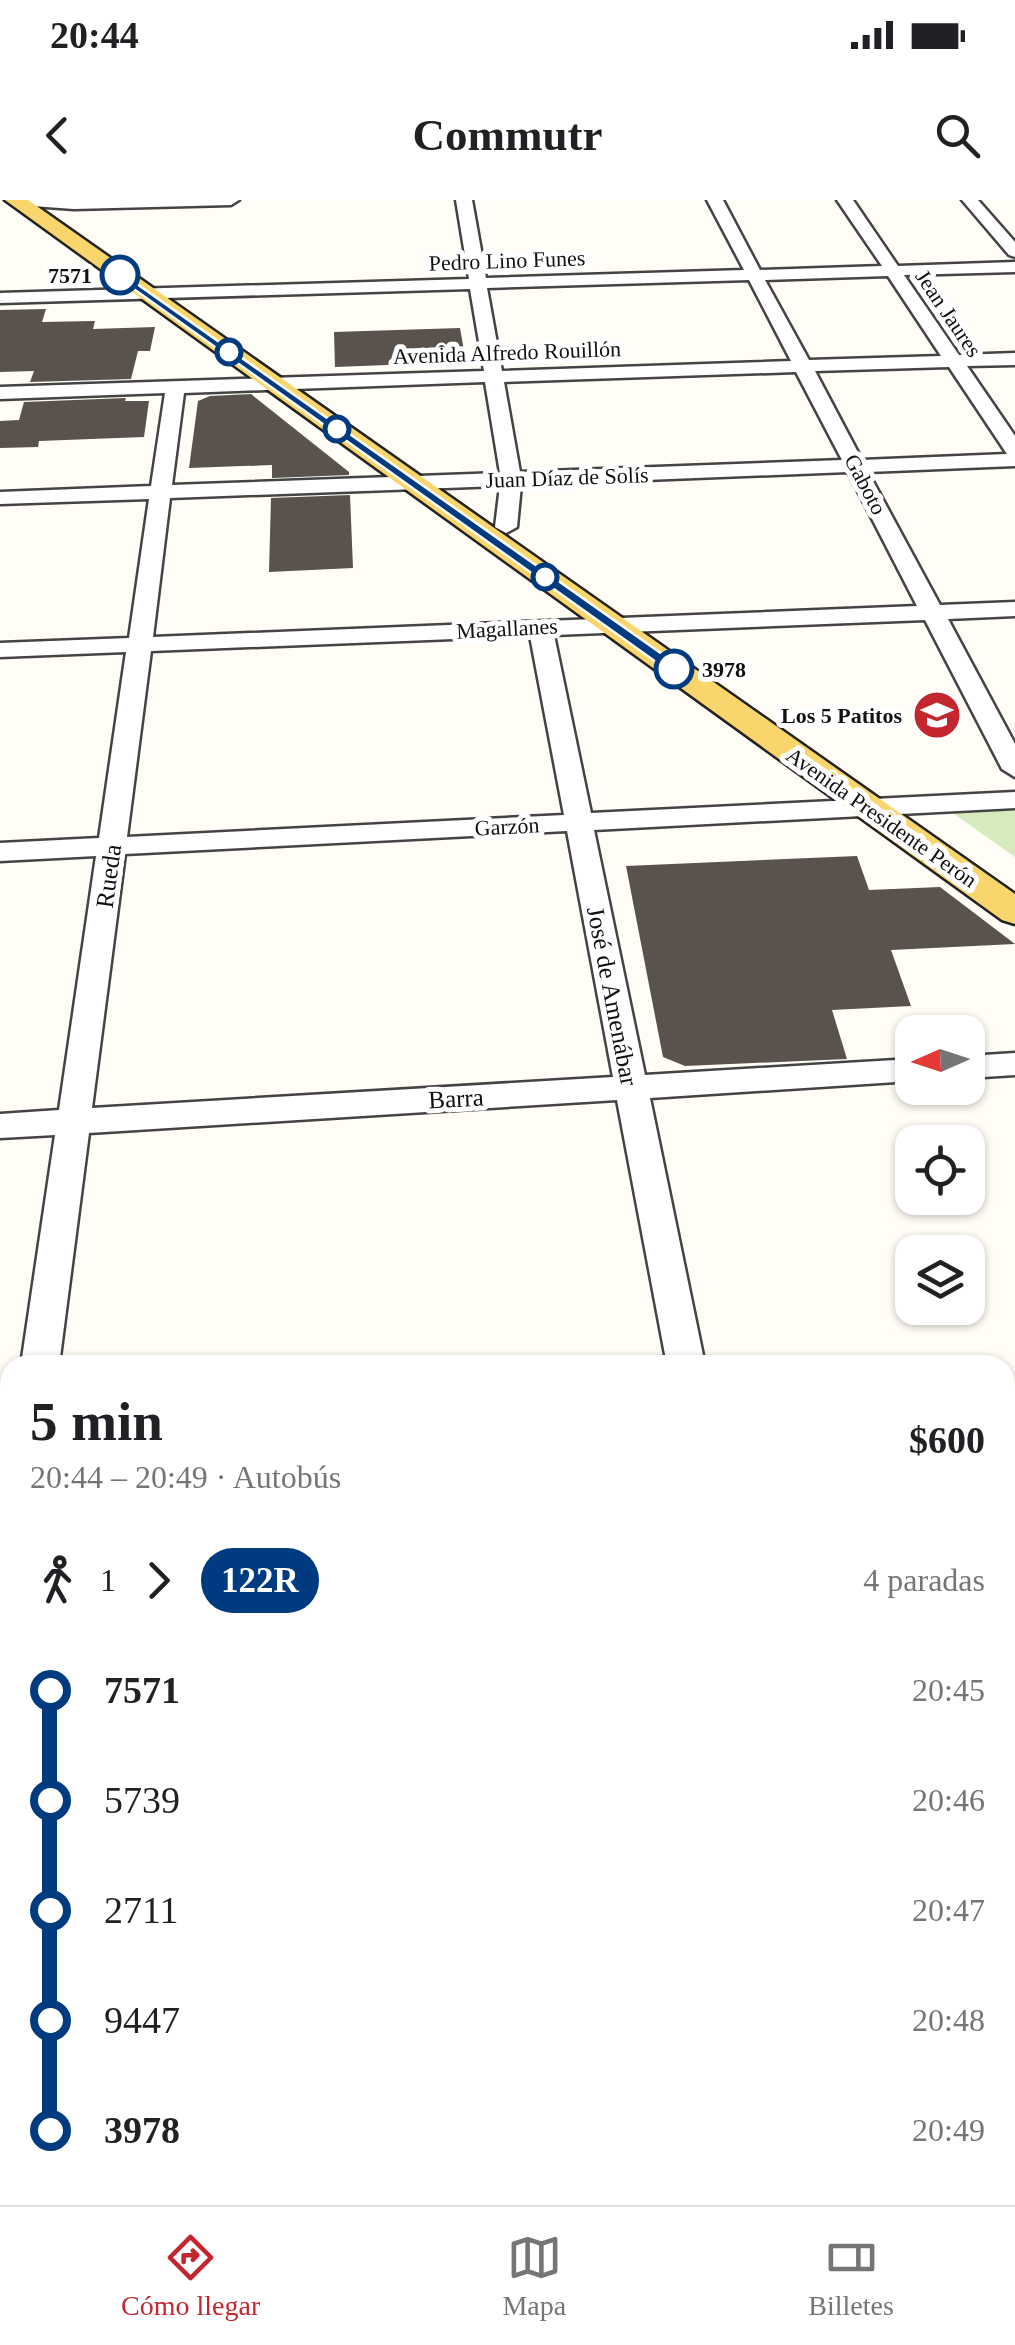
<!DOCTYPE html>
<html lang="es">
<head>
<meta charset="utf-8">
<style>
	:root { --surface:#fff; --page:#f6f6f6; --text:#202124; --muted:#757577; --line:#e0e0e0; --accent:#c4262e }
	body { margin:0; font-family:Georgia,serif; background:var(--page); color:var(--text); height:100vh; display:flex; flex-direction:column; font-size:38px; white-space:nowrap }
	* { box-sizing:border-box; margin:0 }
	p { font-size:32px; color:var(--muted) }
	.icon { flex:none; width:55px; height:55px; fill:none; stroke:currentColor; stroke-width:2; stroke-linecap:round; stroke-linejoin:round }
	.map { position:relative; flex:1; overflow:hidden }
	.drawer { position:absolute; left:0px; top:1155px; width:1015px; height:850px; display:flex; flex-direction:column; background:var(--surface); border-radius:30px 30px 0 0; box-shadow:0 2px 8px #0004 }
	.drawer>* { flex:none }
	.badge { padding:0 20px; border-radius:32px; font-size:35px; line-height:65px }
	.needle { width:65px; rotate:267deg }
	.tools { position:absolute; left:895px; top:815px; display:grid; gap:20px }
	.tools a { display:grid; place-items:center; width:90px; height:90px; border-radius:20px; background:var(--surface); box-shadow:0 2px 8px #0004; font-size:50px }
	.map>.badge { position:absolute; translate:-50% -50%; box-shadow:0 0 0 5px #fff }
	.legs { display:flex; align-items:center; gap:15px; height:110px; padding:0 30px; font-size:32px }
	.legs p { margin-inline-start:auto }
	.overview { display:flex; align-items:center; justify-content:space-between; height:170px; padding:0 30px }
	h1 { font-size:55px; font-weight:700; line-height:75px }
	ul { padding:0 30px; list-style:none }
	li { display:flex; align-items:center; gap:35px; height:110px; font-size:38px }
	li i { display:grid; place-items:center; width:15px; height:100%; margin:0 12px; background:currentColor }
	li i::after { content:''; width:25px; height:25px; margin:-12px; border:8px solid; border-radius:50%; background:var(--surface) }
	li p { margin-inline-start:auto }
	li:first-child i { background:linear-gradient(#0000 50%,currentColor 0) }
	li:last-child i { background:linear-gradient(currentColor 50%,#0000 0) }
	.status { display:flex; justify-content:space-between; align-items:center; height:70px; padding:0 50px; background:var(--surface); direction:ltr }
	.status svg { height:28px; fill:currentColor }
	header { display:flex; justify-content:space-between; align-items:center; height:130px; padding:0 30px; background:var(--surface); font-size:45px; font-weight:700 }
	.tab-bar { display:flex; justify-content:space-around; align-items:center; height:140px; border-top:2px solid var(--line); background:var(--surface); font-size:28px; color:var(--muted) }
	.tab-bar a { display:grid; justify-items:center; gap:5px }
	.tab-bar .current { color:var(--accent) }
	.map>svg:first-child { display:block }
	.green { fill:#d5ebbd }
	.building { fill:#5a524d }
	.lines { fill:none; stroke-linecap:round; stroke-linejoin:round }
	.minor-casing { stroke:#444; stroke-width:5 }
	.major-casing { stroke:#222; stroke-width:5 }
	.minor { fill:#fff; fill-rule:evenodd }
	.major { fill:#f9d66b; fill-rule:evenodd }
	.line-1 { fill:#003b80; stroke:#fff; stroke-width:2.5 }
	.stop-1-dot { fill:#fff; stroke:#003b80; stroke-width:5 }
	.labels { text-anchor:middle; stroke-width:10; stroke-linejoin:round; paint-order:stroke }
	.far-street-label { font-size:22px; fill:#111; stroke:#fff }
	.far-stop-label { font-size:22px; font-weight:bold; fill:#111; stroke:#fff; text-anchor:end }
	.far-poi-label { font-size:22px; font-weight:bold; fill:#111; stroke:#fff; text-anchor:end }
	.street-label { font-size:25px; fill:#111; stroke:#fff }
</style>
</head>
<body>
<div class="status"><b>20:44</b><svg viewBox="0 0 49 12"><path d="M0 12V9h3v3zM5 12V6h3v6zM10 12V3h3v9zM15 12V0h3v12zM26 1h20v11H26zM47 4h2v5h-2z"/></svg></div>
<header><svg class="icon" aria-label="back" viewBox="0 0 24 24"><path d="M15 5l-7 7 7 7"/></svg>Commutr<svg class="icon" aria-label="search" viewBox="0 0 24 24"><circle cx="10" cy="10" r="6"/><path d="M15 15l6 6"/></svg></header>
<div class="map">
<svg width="1015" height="2005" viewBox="0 0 1015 2005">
	<rect width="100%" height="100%" fill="#fffdf5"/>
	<path class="green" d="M1015,607v50l-65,-46z"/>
	<path class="building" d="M46,109l-4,13 53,-1 -2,8 62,-2 -5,24h-12l-7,28 -101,3 4,-11 -34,1v-62z
		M460,128l6,34 -131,5 -1,-35z
		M251,194l98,78v3l-77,3v-13l-83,3 9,-67 12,-5z
		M126,198l-1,3h24l-5,36 -105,4 -1,6 -38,1v-27l19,-1 5,-18z
		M350,295l3,73 -84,4 2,-74z
		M857,656l12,34 71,-3 75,57 -124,6 20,56 -79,4 15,49 -162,7 -22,-9 -37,-191z"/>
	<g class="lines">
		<g class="minor-casing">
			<path id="minor" d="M10,0h229l-8,5 -157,4 -56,-4z
				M456,0h16l14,78 258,-8 -37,-70h16l37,70 122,-4 -45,-66h16l45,66 117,-4v10l-111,3 55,80 56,-2v12l-48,1 48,70v30l-147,6 72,133 75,-3v14l-67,3 67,125v33l-13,-8 -77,-149 -371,15 37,178 424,-21v16l-421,22 51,245 267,-16v22l-262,17 55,267h-38l-50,-265 -528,33 -30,232h-38l34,-230 -55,3v-24l59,-4 37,-254 -96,5v-18l99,-5 27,-186 -126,5v-14l129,-5 20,-139 -149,5v-12l151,-6 14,-93 -165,6v-12l484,-16 -14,-82 -470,14v-10l469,-14zM888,76l53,80 -132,4 -44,-80zM749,80l42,81 -289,10 -15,-83zM949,167l58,87 -145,6 -47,-89zM796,172l46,88 -322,12 -16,-90zM485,182l15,91 -328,12 12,-92zM848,272l69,134 -764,31 17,-139 330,-12 -5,41 11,6 11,-6 4,-42zM530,436l34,179 -437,22 24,-186zM567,631l46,246 -521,31 33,-254z
				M962,0h16l37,42v15l-6,-2z
				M1015,853v22l-47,3v-22z
				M1005,1241h10v34h-10z
				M10,1317v38l-10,1v-38z
				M10,1366v109l-10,4v-109z
				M1015,1871v52l-10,1v-52z
				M10,1958v37h23l-6,10h-27v-46z
				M824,1995h54l2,10h-54z"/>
		</g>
		<g class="major-casing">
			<path id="major" d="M5,0h23l987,694v30l-13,-4z"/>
		</g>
		<use href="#minor" class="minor"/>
		<use href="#major" class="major"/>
	</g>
	<path class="line-1" d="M120,72l559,394v6h-9l-553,-395z"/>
	<defs>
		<g id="school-disc" transform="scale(2.5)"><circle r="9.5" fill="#c4262e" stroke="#fff"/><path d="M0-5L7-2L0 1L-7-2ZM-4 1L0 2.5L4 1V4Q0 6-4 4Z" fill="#fff"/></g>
	</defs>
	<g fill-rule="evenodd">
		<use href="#school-disc" x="937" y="515"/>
	</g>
	<g class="stop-1-dot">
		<circle cx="120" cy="75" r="18"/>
		<circle cx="229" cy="152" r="12"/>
		<circle cx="337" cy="229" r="12"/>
		<circle cx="545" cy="377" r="12"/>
		<circle cx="674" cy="469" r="18"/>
	</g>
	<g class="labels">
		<g class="far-street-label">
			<text transform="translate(507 60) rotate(-2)" y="8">Pedro Lino Funes</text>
			<text transform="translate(949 113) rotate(56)" y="8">Jean Jaures</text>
			<text transform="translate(507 152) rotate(-2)" y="8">Avenida Alfredo Rouillón</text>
			<text transform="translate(567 277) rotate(-2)" y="8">Juan Díaz de Solís</text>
			<text transform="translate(866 284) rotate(62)" y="8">Gaboto</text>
			<text transform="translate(507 428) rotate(-3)" y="8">Magallanes</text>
			<text transform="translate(882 617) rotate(35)" y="8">Avenida Presidente Perón</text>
			<text transform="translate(507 626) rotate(-3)" y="8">Garzón</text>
		</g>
		<g class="far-stop-label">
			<text x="92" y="83">7571</text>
			<text x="702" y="477" text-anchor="start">3978</text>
		</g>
		<g class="far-poi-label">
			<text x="902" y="523">Los 5 Patitos</text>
		</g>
		<g class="street-label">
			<text transform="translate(108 676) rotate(-82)" y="9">Rueda</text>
			<text transform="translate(613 796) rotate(79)" y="9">José de Amenábar</text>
			<text transform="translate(456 898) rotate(-3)" y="9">Barra</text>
		</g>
	</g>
</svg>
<div class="tools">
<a><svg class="needle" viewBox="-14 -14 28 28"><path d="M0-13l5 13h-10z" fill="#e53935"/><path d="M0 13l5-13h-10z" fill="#757577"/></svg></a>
<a><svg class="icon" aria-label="locate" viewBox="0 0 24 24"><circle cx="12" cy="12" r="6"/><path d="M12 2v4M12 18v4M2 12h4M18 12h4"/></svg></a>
<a><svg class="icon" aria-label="layers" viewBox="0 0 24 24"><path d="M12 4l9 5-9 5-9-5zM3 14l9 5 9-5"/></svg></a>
</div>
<section class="drawer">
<div class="overview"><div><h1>5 min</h1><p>20:44 – 20:49 · Autobús</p></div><b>$600</b></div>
<div class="legs"><svg class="icon" aria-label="walk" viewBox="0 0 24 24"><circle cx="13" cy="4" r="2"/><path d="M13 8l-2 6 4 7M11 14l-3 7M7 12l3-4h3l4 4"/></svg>1<svg class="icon" aria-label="forward" viewBox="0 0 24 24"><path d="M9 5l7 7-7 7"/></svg><b class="badge" style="background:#003b80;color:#fff">122R</b><p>4 paradas</p></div>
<ul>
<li><i style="color:#003b80"></i><b>7571</b><p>20:45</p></li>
<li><i style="color:#003b80"></i><span>5739</span><p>20:46</p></li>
<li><i style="color:#003b80"></i><span>2711</span><p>20:47</p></li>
<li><i style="color:#003b80"></i><span>9447</span><p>20:48</p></li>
<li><i style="color:#003b80"></i><b>3978</b><p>20:49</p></li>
</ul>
</section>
</div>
<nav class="tab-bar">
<a class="current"><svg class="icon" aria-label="directions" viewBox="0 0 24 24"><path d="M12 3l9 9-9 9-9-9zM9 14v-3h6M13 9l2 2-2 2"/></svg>Cómo llegar</a>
<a><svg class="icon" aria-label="map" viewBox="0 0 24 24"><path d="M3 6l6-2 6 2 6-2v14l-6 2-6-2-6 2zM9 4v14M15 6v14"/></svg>Mapa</a>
<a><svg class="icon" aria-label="tickets" viewBox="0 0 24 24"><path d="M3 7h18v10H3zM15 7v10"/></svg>Billetes</a>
</nav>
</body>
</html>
